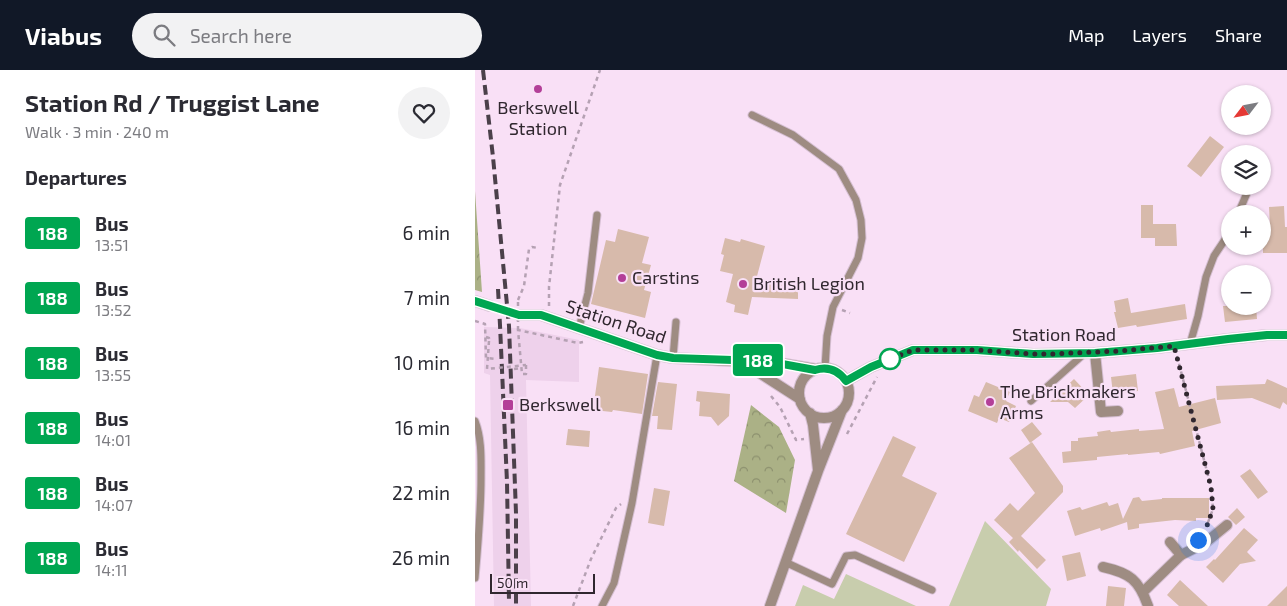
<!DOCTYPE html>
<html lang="en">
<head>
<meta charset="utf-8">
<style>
	:root { --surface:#fff; --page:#f2f2f3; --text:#2b2b33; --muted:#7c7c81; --accent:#111827 }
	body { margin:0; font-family:"Exo 2",sans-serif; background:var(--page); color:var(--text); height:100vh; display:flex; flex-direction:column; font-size:19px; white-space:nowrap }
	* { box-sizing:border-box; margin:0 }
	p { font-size:16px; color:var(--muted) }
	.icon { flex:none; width:28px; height:28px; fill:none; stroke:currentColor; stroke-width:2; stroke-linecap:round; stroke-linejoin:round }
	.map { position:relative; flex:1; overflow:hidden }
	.sheet { display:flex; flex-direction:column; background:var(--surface); width:475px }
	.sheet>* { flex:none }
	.badge { padding:0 10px; border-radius:4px; font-size:18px; line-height:32px }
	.needle { width:32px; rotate:238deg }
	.tools { position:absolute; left:746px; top:15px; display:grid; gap:10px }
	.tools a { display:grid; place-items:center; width:50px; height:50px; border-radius:50%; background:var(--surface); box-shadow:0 1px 4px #0004; font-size:25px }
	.scale { position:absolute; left:15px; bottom:12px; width:105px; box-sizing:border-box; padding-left:5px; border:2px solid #30272f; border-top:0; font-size:14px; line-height:18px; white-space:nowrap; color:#30272f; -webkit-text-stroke:4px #f9e0f6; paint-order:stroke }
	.you { position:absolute; width:25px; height:25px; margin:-12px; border:4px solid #fff; border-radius:50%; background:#1a73e8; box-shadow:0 0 0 8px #1a73e833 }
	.map>.badge { position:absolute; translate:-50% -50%; box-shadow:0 0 0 2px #fff }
	h2 { padding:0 25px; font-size:19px; line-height:45px }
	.round { display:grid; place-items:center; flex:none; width:52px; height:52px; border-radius:26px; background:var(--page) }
	.overview { display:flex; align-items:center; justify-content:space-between; height:85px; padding:0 25px }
	h1 { font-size:24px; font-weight:700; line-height:38px }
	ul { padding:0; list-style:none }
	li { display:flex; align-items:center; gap:15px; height:65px; padding:0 25px }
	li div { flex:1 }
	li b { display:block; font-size:19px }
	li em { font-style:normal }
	li .badge { min-width:55px; font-weight:700; text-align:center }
	header { display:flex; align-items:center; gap:30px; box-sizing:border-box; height:70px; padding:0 25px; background:var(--accent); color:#fff }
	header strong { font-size:24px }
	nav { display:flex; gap:28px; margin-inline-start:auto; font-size:18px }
	.search { width:350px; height:45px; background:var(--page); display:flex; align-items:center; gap:12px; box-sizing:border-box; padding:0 18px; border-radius:28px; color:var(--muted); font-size:19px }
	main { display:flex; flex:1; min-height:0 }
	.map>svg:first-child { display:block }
	.built { fill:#eed1eb }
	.grass { fill:#c8cdad }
	.forest { fill:url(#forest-crowns) }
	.building { fill:#d7baab }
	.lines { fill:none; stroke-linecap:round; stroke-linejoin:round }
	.tertiary-tunnel { stroke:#d1bbce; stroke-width:10; stroke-dasharray:10 5; stroke-linecap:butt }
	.service-casing { stroke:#d5bfd2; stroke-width:9 }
	.pedestrian-casing { stroke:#d5bfd2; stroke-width:12 }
	.minor-casing { stroke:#d5bfd2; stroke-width:12 }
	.tertiary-casing { stroke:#d5bfd2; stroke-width:12 }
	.path { stroke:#b5a1b3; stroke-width:2.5; stroke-dasharray:4 4; stroke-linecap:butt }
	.service { stroke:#9e8c82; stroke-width:7 }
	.pedestrian { stroke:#9e8c82; stroke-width:10 }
	.minor { stroke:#9e8c82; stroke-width:10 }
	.tertiary { stroke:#9e8c82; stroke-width:10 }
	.rail { stroke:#4b404a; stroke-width:4; stroke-dasharray:10 5; stroke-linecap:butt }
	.path-bridge { stroke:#b5a1b3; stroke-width:2.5; stroke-dasharray:4 4; stroke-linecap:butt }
	.line-casing { stroke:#fff; stroke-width:11 }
	.line { stroke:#00a651; stroke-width:8 }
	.walk { stroke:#30272f; stroke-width:5; stroke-dasharray:0 9 }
	.poi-dot { fill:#b33f98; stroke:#f9e0f6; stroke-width:2 }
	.stop-dot { fill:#fff; stroke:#00a651; stroke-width:2.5 }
	.labels { text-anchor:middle; stroke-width:4.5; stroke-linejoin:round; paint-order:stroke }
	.poi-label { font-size:18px; fill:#30272f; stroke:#f9e0f6; text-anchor:start }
	.street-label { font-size:18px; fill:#30272f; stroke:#f9e0f6 }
</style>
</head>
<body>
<header>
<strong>Viabus</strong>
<div class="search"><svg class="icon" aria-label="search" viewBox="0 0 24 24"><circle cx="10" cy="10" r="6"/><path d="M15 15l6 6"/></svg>Search here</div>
<nav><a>Map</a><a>Layers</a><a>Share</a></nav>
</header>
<main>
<section class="sheet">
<div class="overview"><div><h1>Station Rd / Truggist Lane</h1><p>Walk · 3 min · 240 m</p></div><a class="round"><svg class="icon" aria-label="heart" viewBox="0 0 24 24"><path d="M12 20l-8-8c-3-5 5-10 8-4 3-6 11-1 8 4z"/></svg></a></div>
<h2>Departures</h2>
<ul>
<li><span class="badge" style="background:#00a651;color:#fff">188</span><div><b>Bus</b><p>13:51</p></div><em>6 min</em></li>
<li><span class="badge" style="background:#00a651;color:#fff">188</span><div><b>Bus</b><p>13:52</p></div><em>7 min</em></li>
<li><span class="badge" style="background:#00a651;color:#fff">188</span><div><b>Bus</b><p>13:55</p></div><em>10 min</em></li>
<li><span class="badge" style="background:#00a651;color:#fff">188</span><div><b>Bus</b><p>14:01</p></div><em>16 min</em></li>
<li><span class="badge" style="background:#00a651;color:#fff">188</span><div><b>Bus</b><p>14:07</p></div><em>22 min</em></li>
<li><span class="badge" style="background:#00a651;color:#fff">188</span><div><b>Bus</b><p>14:11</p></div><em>26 min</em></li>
</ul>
</section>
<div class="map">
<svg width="812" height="536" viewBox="0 0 812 536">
	<defs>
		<pattern id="forest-crowns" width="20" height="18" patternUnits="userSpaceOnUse" patternTransform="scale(1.25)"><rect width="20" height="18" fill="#abb186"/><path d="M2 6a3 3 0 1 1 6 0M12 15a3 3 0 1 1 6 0" fill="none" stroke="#8c906e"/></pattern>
	</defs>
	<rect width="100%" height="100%" fill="#f9e0f6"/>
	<path class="built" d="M9,257l36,1 59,12v42l-53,-2 5,226h-37l-4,-231 -6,-2z"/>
	<path class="grass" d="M510,451l66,68 -5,17h-97z
		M371,504l70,32h-121l8,-21 31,14z"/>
	<path class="forest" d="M0,121l7,101 -7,-2z
		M276,335l28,22 16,33 -9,53 -52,-32z"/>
	<path class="building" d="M735,66l14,11 -23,30 -14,-11z
		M666,135h12v19h23l1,22h-22v-8h-14z
		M809,136l1,21h2v26h-24v-25h7l-1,-21z
		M143,159l31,8 -7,26 9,2 -7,25 7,2 -6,26 -54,-14 15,-64 9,2z
		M250,168l15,4 1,-3 24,7 -9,34 42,2v17l-46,-2 -4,18 -14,-3 1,-7 -9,-3 7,-28 -13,-3 4,-16 -3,-1z
		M653,228l3,15 54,-9 2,15 -50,8 -1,-2 -18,3 -4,-16h2l-2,-11z
		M748,236h33l1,13 -32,3z
		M124,297l49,7 -6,40 -29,-4 -1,2 -19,-2z
		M661,304l2,17 -25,3 -2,-17z
		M599,309l15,16 -14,13 -7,-6h-18z
		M792,309l20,9v17l-4,-3 -3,7 -28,-11 -35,2 -1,-14 49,-2z
		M183,312l19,2 -5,46 -15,-1 1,-13h-6z
		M511,312l24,10 -4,9 10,5 -7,16 -10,-4 -2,5 -29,-12 6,-16 5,2z
		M699,318l5,19 36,-9 6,25 -29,8 3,15 -35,8 -1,-2 -31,3v-1l-31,3v3l-34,3 -1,-11 9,-1v-10h7v-3l20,-2 -1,-4 13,-2 1,2 28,-3v2l25,-2 -9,-37z
		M222,321l33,3 -1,22 -11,10 -7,-9 -12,-1 1,-14 -4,-1z
		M557,352l10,12 -12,9 -9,-13z
		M93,359l22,2 -1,16 -23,-2z
		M418,366l23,11 -14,29 35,17 -33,69 -58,-28z
		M557,372l31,44v6l-42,44 25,24 -9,9 -18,-19 -1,2 -9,-10 4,-4 -19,-18 16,-17 8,8 17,-18 -26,-35z
		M775,399l18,23 -10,7 -18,-23z
		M179,418l16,3 -6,35 -16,-3z
		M664,427l3,4 20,-2v-1h47v20h-13v3l-21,-1 -36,4v4l-11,2 -1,-8 -26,9 -1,-3 -25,8 -8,-25 13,-4 2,3 25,-8 2,4 9,-3 5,16 10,-21z
		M762,438l8,9 -9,8 -8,-8z
		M769,458l14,12 -11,12 9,9 -16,3 -17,19 -17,-16 8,-8 1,1z
		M605,482l6,24 -19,5 -5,-25z
		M705,510l28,26h-29l-12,-11z
		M633,516l18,2 -2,18h-18z
		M812,516v20h-20z"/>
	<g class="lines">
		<path class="tertiary-tunnel" d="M15,236l29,9"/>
		<g class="service-casing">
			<path id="service" d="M277,45l41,20 46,34 17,31 5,20 1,18 -4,20 -25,49 -6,29 -2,32
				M763,144l9,-21 -2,-3
				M104,258l9,-35 9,-78
				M715,274l8,-28 8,-39 8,-21 16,-24
				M198,288l3,-36
				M556,331l54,-48
				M0,351c7,18 6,38 6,57 0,34 -3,67 -6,100
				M310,492l47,22 14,-28 9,-1 77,35
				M127,536l12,-23 18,-80 25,-148"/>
		</g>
		<g class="pedestrian-casing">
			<path id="pedestrian" d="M706,485l24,-12 22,-18"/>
		</g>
		<g class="minor-casing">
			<path id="minor" d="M620,283l6,59 17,-1
				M628,497c27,6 36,13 45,39
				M668,522l38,-37 -11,-13"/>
		</g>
		<g class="tertiary-casing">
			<path id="tertiary" d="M0,231l15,5
				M44,245h22l116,40 16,3 60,3 22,-2 60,10
				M262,292l18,8 45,29
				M324 323a25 25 0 1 1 50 0a25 25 0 1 1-50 0Z
				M371,311l25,-14 42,-17h64l56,4 62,-1 62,-5 71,-9 39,-4h20
				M335,343l3,12 5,45
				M295,536l48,-135 24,-61"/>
		</g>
		<path class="path" d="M43,230l6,-14 5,-37 3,-2 6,1
			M74,236v-19l11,-102 40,-115
			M367,240l8,3
			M0,251l10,3 1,34 11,1
			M11,267l3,1v3
			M702,286l34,131 2,22 -6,16
			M51,295v9h-4l-4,-44 60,13 5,-1
			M39,299l7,-1
			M296,326l9,11 16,33 8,-1
			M372,364l30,-57
			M98,536l18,-47 25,-51 5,-4"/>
		<use href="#service" class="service"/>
		<use href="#pedestrian" class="pedestrian"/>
		<use href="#minor" class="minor"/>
		<use href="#tertiary" class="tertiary"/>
		<path class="rail" d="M8,0l10,87 16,169 7,187v93
			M23,219l2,36 7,157 2,119"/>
		<path class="path-bridge" d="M43,260v-30
			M14,271l-2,28 39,-4"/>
	</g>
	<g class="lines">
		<g class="line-casing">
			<path id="line" d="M0,231l44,14h22l116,40 16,3 60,2 22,-1 60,11c13,-4 23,0 31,11l25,-14 42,-17h64l56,4 62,-1 62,-5 71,-9 39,-4h20"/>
		</g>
		<use href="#line" class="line"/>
		<path class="walk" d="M415,289l-3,1 26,-10h64l56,4h17l69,-3 55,-5 37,141 2,22 -8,22 -7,9"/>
	</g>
	<g class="poi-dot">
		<circle cx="63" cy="19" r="5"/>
		<circle cx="147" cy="208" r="5"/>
		<circle cx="268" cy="214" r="5"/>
		<circle cx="515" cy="332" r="5"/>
		<rect x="27" y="329" width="12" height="12" rx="2.5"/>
	</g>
	<circle class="stop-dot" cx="415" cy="289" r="10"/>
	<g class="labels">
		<g class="poi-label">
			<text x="63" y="44" text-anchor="middle">Berkswell<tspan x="63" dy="21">Station</tspan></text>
			<text x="157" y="214">Carstins</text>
			<text x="278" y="220">British Legion</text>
			<text x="525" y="328">The Brickmakers<tspan x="525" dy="21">Arms</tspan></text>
			<text x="44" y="341">Berkswell</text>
		</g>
		<g class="street-label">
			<text transform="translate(141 252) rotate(18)" y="6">Station Road</text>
			<text x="589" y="271">Station Road</text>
		</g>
	</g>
</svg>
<div class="tools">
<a><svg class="needle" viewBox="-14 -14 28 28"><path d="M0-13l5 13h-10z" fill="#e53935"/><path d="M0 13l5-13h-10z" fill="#7c7c81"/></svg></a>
<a><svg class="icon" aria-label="layers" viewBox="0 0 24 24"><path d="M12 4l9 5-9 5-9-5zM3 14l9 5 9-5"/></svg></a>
<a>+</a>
<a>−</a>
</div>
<div class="scale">50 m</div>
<div class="you" style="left:723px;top:470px"></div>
<b class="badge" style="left:283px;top:290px;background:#00a651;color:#fff">188</b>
</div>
</main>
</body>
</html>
